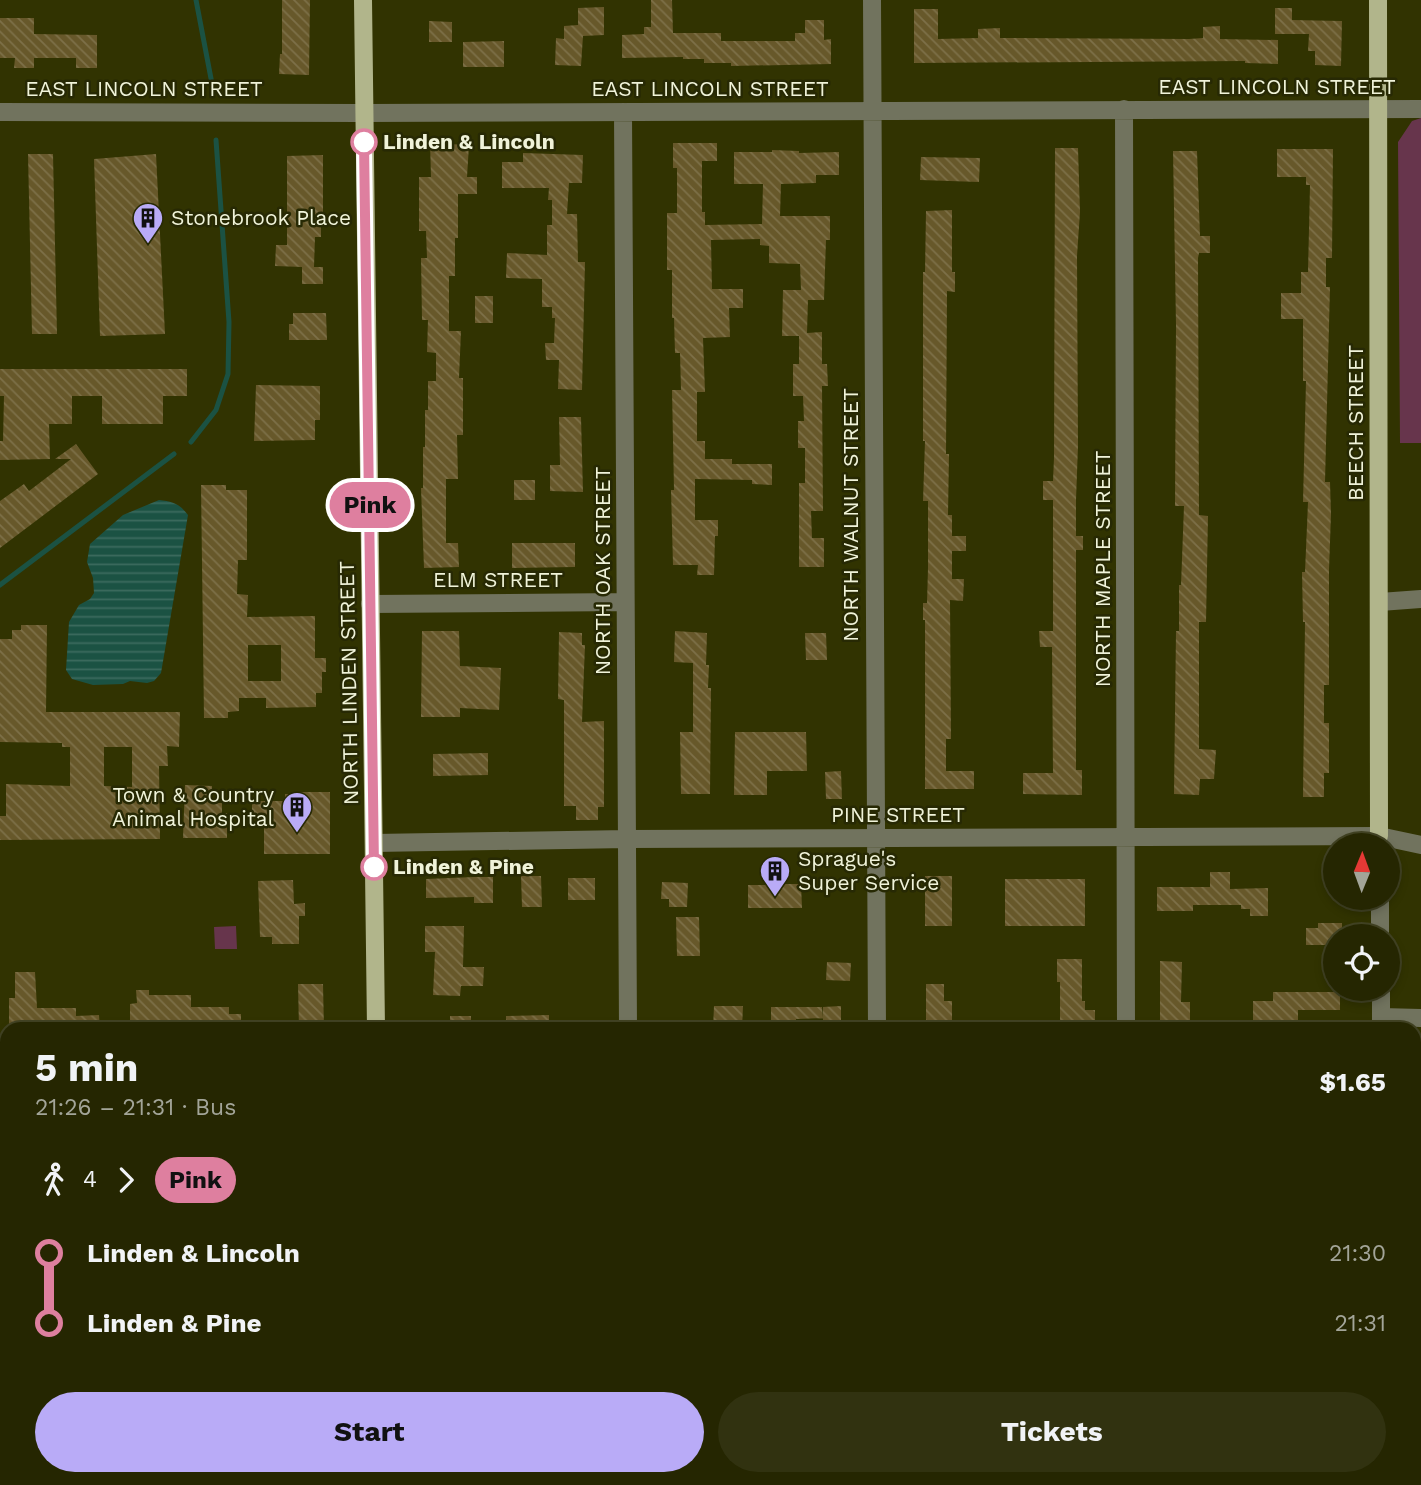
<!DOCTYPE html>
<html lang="en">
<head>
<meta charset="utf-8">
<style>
	:root { --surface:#252601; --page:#313210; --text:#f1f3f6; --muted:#a3a599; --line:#424323; --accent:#b9abf7 }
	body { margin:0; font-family:"Work Sans",sans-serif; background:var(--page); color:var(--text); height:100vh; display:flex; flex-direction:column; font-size:26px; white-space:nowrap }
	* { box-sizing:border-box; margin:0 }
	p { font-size:23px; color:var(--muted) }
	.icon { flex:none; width:38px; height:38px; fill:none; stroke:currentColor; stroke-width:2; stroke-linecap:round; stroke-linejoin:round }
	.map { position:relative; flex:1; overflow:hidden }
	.panel { position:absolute; left:0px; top:1022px; width:1421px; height:464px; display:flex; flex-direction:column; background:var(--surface); border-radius:21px 21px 0 0; box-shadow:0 4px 10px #0003,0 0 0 2px var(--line) }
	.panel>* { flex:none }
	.badge { padding:0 14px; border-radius:23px; font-size:24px; line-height:46px }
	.needle { width:46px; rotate:1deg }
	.buttons { position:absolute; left:1323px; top:833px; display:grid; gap:14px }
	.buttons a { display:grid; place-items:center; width:77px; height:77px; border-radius:50%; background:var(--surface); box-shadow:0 4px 10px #0003,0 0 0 2px var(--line); font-size:35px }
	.map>.badge { position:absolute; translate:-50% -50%; box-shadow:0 0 0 4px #fff }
	.legs { display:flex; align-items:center; gap:10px; height:77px; padding:0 35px; font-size:23px }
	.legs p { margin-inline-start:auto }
	.headline { display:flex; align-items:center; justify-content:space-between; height:119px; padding:0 35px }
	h1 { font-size:38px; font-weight:700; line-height:52px }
	.action { display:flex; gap:14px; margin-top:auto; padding:14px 35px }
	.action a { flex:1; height:80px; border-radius:42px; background:var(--accent); color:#111; font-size:28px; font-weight:700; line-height:80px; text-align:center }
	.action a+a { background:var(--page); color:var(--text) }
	ul { padding:0 35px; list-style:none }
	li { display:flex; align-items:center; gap:24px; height:70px; font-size:26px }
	li i { display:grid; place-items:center; width:10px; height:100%; margin:0 9px; background:currentColor }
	li i::after { content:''; width:18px; height:18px; margin:-9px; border:5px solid; border-radius:50%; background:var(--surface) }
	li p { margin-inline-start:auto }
	li:first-child i { background:linear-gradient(#0000 50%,currentColor 0) }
	li:last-child i { background:linear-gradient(currentColor 50%,#0000 0) }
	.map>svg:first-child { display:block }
	.green { fill:#67354c }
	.water { fill:url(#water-rules) }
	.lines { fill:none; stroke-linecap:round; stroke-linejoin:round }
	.stream { stroke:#1b5243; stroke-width:5 }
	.building { fill:url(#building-back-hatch); fill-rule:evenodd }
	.minor { stroke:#71735e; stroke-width:18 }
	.major { stroke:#b1b58b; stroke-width:18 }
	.line-1-casing { stroke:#fff; stroke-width:16 }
	.line-1 { stroke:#de7f9f; stroke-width:10 }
	.stop-1-dot { fill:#fff; stroke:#de7f9f; stroke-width:3.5 }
	.labels { text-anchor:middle; stroke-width:5; stroke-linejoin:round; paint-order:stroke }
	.street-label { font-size:21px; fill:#f0f3d9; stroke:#272904 }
	.stop-label { font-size:21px; font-weight:bold; fill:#f0f3d9; stroke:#272904; text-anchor:start }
	.poi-label { font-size:21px; fill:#f0f3d9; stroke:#272904; text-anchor:start }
</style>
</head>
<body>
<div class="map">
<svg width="1421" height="1485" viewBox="0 0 1421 1485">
	<defs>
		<pattern id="water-rules" width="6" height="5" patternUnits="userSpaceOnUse" patternTransform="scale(1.75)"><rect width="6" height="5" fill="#1b5243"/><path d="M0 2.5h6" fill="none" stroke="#3c6b5e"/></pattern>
		<pattern id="building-back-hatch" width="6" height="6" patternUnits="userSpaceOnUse" patternTransform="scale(1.75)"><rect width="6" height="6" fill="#67582a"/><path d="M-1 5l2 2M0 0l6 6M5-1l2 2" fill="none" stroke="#7d7048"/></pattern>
	</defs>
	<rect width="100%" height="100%" fill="#313301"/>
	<path class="green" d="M1421,118v325h-21l-2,-301 14,-21z
		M236,926l1,23h-22l-1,-22z"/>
	<path class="water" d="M159,500c13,1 21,4 29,15l-27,158 -7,8 -7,2 -17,-2 -7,3 -30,1 -21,-6 -6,-9 3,-48 10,-17 11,-6 4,-6 -1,-15 -6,-16 3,-18 33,-29z"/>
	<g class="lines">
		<path class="stream" d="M196,0l17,89
			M191,442l25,-32 12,-36 1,-52 -13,-182
			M0,585l174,-131"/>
	</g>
	<path class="building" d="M282,0h28l-1,75 -30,-1 1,-20h2z
		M651,0h21l1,33h48v8h74v-8h10v-13h19v20l7,-1v25l-100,2v-3h-27v-4h-21v-2l-61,1v-23l22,-1v-7h7z
		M604,7v28l-21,1 -2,30 -26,-1 1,-27 8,1v-13l14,-1v-17z
		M1275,8h17v12l50,1 -1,45 -26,-1v-14h-7l1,-17h-34z
		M914,9h24v30l40,-1v-9l22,-1v10l189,1 14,-1v-11l17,-1v13l58,1v24l-33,-1v-2l-331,2z
		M0,18h34v16l63,1v33h-21v-10h-42v10h-20l1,-10h-15z
		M429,21l23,1v20h-23z
		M504,41v26h-41v-25z
		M448,141v3l21,1 -2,32h10v17h-19v44h-3v38h-6v55h12l-2,47h4v57h-6l1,44h-12v64h12l1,24 -35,1 -3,-80h2v-41h2v-37h3v-29h8v-28l-9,-1 1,-32h-6l-1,-62h6l-1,-27h-7v-54h12l-1,-35z
		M673,143h44v18h-15v51h3v13l57,-1 1,-40h-29v-32h38v-2l27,1v2l40,-1v23h-23v8l-35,1 -1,32h50v24h-4l-2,60h-16l-1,33 15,-1v32h5l1,22h-6l1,125h-12l1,27h12v29h-25v-84h6v-35h-7v-27h6l-1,-25h-10v-32h6v-28h-17l1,-46h18l-1,-26 -31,-1v-17l-9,-1v-6l-49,1 1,49h31v19h-14l1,29 -27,1 2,54h-8v49h8v18h27v5h40v21l-20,-1v-4l-57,-1v41h23v16h-3l-1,39h-17l1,-10h-25l-2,-75h3l-2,-100h9l-1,-37h-5l-1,-35h-2v-48h-5v-57h10v-45h-4z
		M1055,148h23l2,64 -3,44 1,190 -2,54v36h7v14h-7v220h6v25l-59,-1v-21h30l-1,-126h-12l-1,-16h14v-131h-10v-19h10l1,-23z
		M1277,149h56l-1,109h-6v29h4l-5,195h5l1,32 -2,56v115h-5v38h5v50h-5v24h-21l2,-175h-2l-1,-50h3l3,-70h-5l3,-121h-3v-62h-22v-26h20v-21h7l2,-87h-4v-8h-29z
		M1173,151h24l3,85h10v17h-11l-1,5 1,257 9,1 -2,106h-7v127l17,1 -2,29h-14l-1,16 -25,-1 2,-163h3v-46h2l3,-79h-9l1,-181z
		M523,153l60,2 -1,28h-13l-2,31h10l1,48h7l-3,128 -24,-1 1,-29h-13l-1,-17h9l1,-25h-3v-11h-10v-28l-36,-1 1,-25 40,2v-30h5v-25h-4l1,-12h-47v-26h21z
		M28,154h25l4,180h-25z
		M156,154l9,180 -65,2 -6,-177z
		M323,155v63h-2v19h-6l-1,30h9v17h-21v-17l-27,-1 1,-21h11v-89z
		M921,157l59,1 -1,24 -59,-2z
		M952,210v62h3v20l-8,-1 -1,163h3l-1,61h4v21h14v15h-14v28h12l-1,22 -13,-1 1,139h-5v32h28v18h-49v-169h-2v-17h4l1,-35v-67h-5l2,-60h-2v-169h2l1,-61z
		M475,296h18v27h-18z
		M293,313h33l1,27h-38v-16h4z
		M0,369h187v27h-24v28h-61v-28h-30v28h-23l1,35 -50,1v-19h3l1,-45h-4z
		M256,385l64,1v34h-5v20l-61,1z
		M559,417h22l2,75 -33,-1v-26h10z
		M76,444l22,30 -98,74v-47l24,-17 5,7 42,-32h-16z
		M514,480h21v20h-21z
		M201,485h25v5h21v70h-9l-1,34 11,1 -1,22 68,-1v42h11v14h-4v21h-6v14l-50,1v-10h-27v13l-11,1v6h-24zM248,645h33v36h-33z
		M512,543h63v24l-63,1z
		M21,625h26l-1,87h134l-1,35 -12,-1 1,20h-9l1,73 -160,1v-24h6v-32l64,2v-39h-8v-4l-62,-1v-103h12v-9h9zM104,747h28v40l-28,-1z
		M422,631h37l1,35 41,2 -2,42 -39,-2v9h-39z
		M675,631l32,2 -1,32h3l-1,23h3l-1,106h-29l-1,-62h13v-69l-19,-1z
		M559,632l23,1v12h3l-3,77 22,-1v86h-6v13h-22v-14h-12v-106l-6,-1z
		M805,633h21l1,27h-21z
		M735,732h71l1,39h-40v24h-33z
		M488,753v22l-55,1v-22z
		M841,771l1,28h-16l-1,-27z
		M185,785l27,1v17h10v10h5v25h-44z
		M295,792h35v62h-66v-39h-12v-14h33v-7h10z
		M766,872h17v12h18l1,24h-54v-23h18z
		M1210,872h20v17l38,-1v28h-18v-7h-9v-4h-48v6h-36v-24h53z
		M521,876h20l1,31h-20z
		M925,876h27v50h-27z
		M474,877h19v26h-19v-6l-48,1v-19z
		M568,878h27v22h-27z
		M1005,879h80v47h-80z
		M293,880l1,24 11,-1v13h-6v28h-27v-7h-12l-2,-56z
		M662,882l26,1 -1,24h-18v-8h-8z
		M676,917h23l1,39h-23z
		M1318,923h24v13h-7v9h-29v-17h12z
		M425,926h39l-1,41h21l-1,19h-22l-1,10 -27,-1 2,-43h-10z
		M1057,959h25v42h3v9h10v19h-35v-47h-3z
		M1160,961l22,1 -1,40h9v27h-30z
		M827,962l24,1 -1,18 -24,-1z
		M15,972h20l2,36h39v8l23,-1 1,14h-91v-31h6z
		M298,984h25l1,45h-25z
		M926,984h18v17h8v28h-26z
		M136,990h13v5h42v12h38v7h12v15h-111v-25l7,-1z
		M1273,992h67v18h-42v19h-45v-28h20z
		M714,1006h29l-1,23h-29z
		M841,1006v23h-18v-22z
		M771,1007h51l1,11 -27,1v3h-7v7h-18z
		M549,1015v14h-43v-13z
		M450,1016h21v13h-21z"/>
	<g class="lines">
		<path class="minor" d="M872,0l5,1029
			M1124,109l2,920
			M0,112l363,1 1058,-4
			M623,112l5,917
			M1380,602l41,-3
			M370,604l255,-2
			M374,843l253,-4 752,-3 42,9
			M1380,898v38
			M1381,989v40
			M1381,1017l40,1
			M0,1094h7
			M0,1342h7
			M1414,1371h7
			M633,1479v6
			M883,1479v6
			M1131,1479v6
			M1386,1479v6"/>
		<path class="major" d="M363,0l13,1029
			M1378,0l1,836
			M379,1479v6"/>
	</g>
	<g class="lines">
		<g class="line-1-casing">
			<path id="line-1" d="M364,142l10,725"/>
		</g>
		<use href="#line-1" class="line-1"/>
	</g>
	<defs>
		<g id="building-pin" transform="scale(1.575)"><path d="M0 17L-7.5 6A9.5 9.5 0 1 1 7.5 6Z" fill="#b9abf7" stroke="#272904"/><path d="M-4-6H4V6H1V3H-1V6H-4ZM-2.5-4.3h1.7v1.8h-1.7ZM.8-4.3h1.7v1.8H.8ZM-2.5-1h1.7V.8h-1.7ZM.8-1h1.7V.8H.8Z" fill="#111"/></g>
	</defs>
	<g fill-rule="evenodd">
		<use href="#building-pin" x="148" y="218"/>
		<use href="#building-pin" x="297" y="807"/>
		<use href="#building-pin" x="775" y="871"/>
	</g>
	<g class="stop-1-dot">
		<circle cx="364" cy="142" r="12"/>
		<circle cx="374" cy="867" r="12"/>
	</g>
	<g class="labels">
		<g class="street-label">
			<text x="1277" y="94">EAST LINCOLN STREET</text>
			<text x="144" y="96">EAST LINCOLN STREET</text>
			<text x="710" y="96">EAST LINCOLN STREET</text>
			<text transform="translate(1356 423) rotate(-90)" y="7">BEECH STREET</text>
			<text transform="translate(851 515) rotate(-90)" y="7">NORTH WALNUT STREET</text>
			<text transform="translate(1103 569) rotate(-90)" y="7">NORTH MAPLE STREET</text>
			<text transform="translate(603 571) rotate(-90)" y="7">NORTH OAK STREET</text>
			<text x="498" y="587">ELM STREET</text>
			<text transform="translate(349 683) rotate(-91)" y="7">NORTH LINDEN STREET</text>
			<text x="898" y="822">PINE STREET</text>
		</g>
		<g class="stop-label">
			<text x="383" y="149">Linden &amp; Lincoln</text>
			<text x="393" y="874">Linden &amp; Pine</text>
		</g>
		<g class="poi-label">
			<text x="171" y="225">Stonebrook Place</text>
			<text x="274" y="802" text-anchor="end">Town &amp; Country<tspan x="274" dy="24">Animal Hospital</tspan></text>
			<text x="798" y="866">Sprague's<tspan x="798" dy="24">Super Service</tspan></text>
		</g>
	</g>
</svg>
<div class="buttons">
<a><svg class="needle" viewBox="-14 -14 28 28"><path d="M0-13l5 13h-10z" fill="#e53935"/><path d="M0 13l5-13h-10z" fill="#a3a599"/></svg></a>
<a><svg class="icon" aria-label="locate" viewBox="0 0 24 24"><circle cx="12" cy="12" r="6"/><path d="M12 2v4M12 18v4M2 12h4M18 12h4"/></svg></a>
</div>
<b class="badge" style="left:370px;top:505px;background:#de7f9f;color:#111">Pink</b>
<section class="panel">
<div class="headline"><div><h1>5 min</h1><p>21:26 – 21:31 · Bus</p></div><b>$1.65</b></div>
<div class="legs"><svg class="icon" aria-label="walk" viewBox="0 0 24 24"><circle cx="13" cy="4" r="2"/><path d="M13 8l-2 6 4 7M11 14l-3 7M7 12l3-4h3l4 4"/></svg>4<svg class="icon" aria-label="forward" viewBox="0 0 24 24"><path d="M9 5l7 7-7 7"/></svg><b class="badge" style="background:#de7f9f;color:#111">Pink</b></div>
<ul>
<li><i style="color:#de7f9f"></i><b>Linden &amp; Lincoln</b><p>21:30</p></li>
<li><i style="color:#de7f9f"></i><b>Linden &amp; Pine</b><p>21:31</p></li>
</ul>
<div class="action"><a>Start</a><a>Tickets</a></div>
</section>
</div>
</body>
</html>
